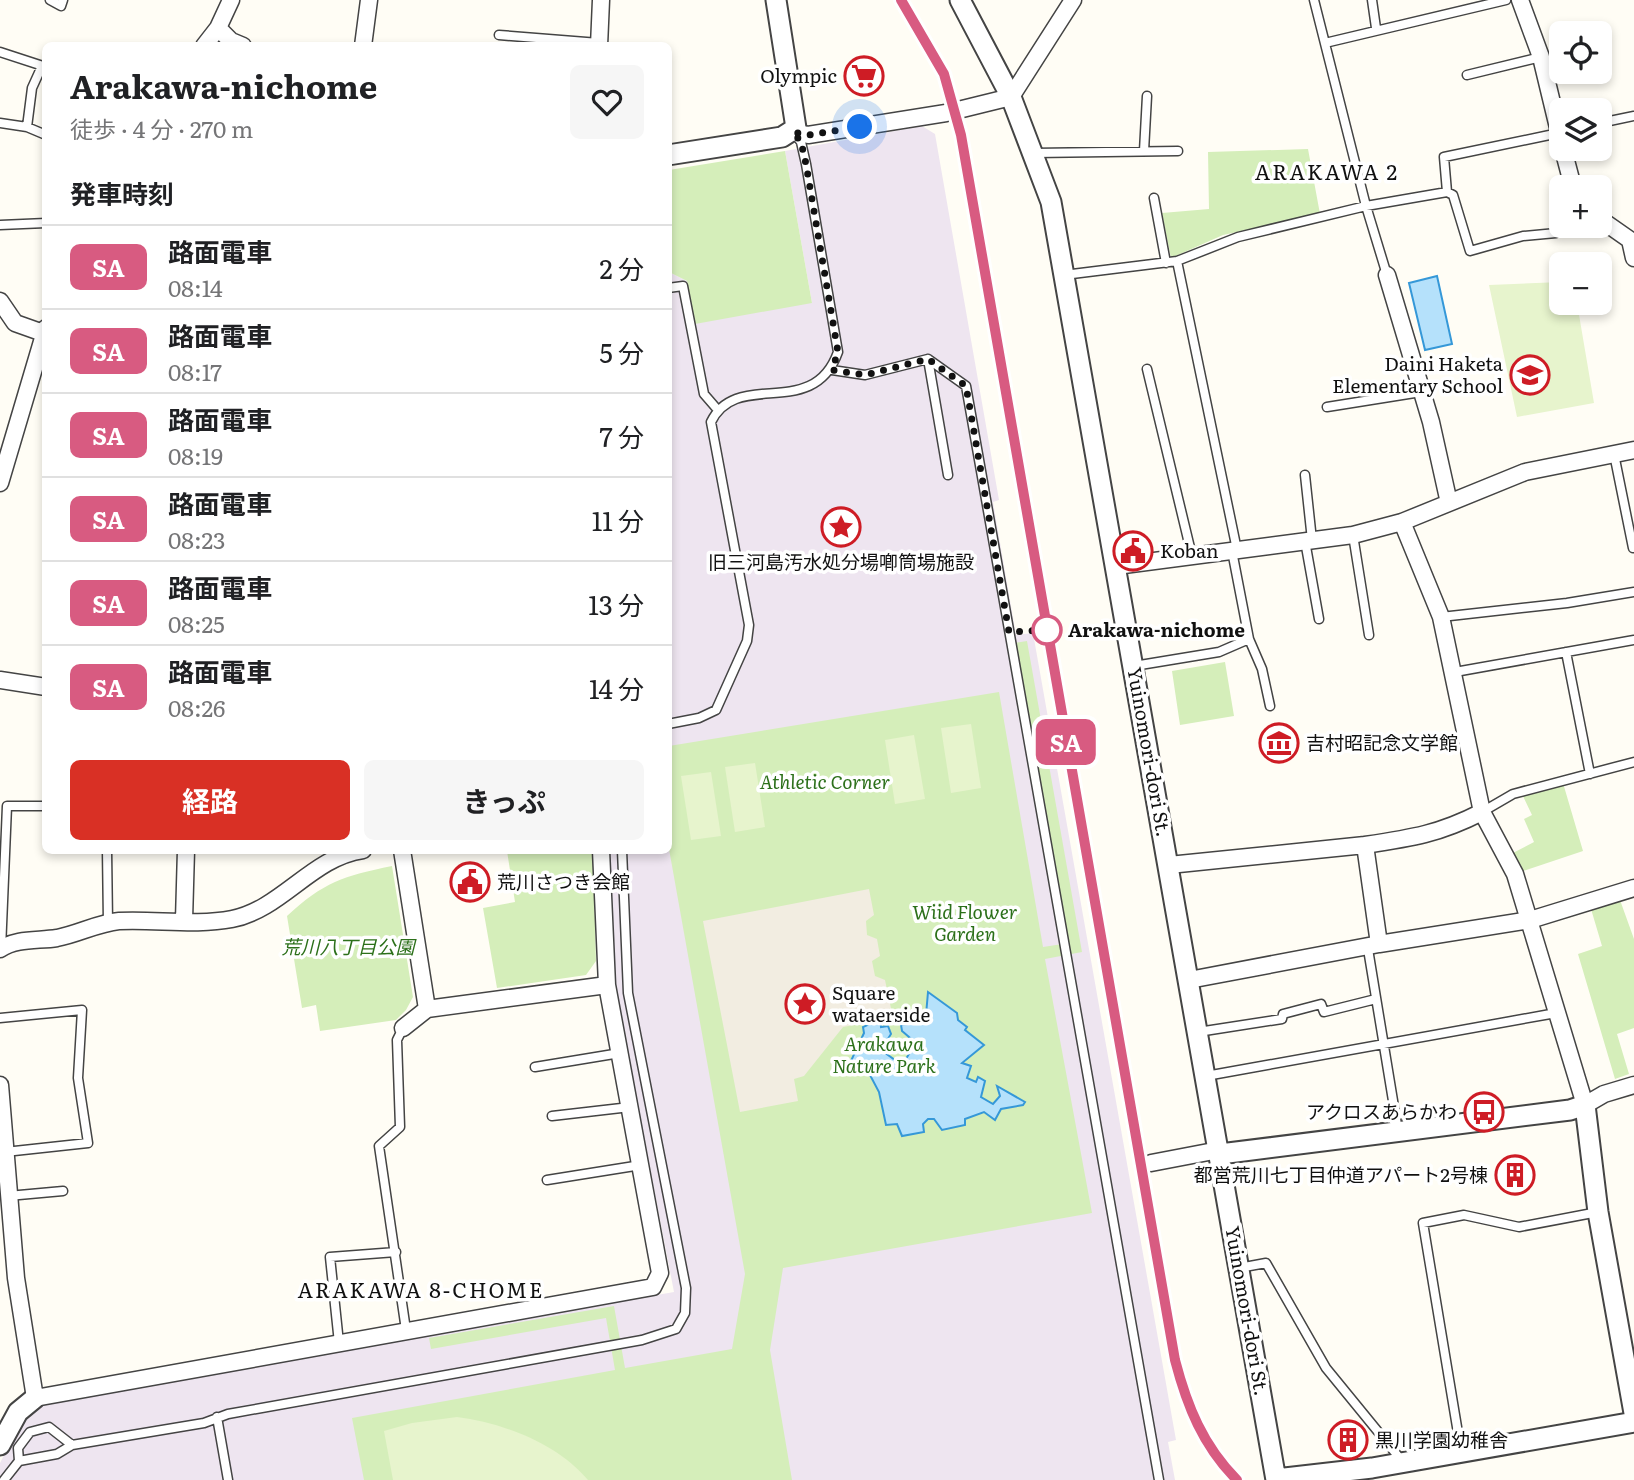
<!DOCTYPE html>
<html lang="ja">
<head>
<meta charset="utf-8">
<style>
	:root { --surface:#fff; --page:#f6f6f6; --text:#202124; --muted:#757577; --line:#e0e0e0; --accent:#d93025 }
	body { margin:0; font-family:Literata,"Noto Sans JP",serif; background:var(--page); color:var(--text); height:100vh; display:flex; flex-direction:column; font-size:26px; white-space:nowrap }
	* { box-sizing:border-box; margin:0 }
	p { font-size:23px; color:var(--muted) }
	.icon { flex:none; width:38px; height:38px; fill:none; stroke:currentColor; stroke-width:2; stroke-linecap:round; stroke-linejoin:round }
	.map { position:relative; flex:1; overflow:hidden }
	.side { position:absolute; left:42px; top:42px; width:630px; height:812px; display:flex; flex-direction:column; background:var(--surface); border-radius:10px; box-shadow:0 4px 10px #0003 }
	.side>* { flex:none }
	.badge { padding:0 14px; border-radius:10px; font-size:24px; line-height:46px }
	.buttons { position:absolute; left:1549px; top:21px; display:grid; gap:14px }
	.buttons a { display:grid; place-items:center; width:63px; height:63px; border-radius:10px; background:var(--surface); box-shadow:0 4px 10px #0003; font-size:35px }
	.you { position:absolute; width:35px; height:35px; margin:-18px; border:5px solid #fff; border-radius:50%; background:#1a73e8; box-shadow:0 0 0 10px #1a73e833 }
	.map>.badge { position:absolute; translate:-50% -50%; box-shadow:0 0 0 4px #fff }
	h2 { padding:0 28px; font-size:26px; line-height:63px }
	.round { display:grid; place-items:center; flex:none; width:74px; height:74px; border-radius:10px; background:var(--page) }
	.head { display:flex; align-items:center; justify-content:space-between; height:119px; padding:0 28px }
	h1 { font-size:33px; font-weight:700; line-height:52px }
	.action { display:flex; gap:14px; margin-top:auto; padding:14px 28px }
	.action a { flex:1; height:80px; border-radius:10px; background:var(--accent); color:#fff; font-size:28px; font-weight:700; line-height:80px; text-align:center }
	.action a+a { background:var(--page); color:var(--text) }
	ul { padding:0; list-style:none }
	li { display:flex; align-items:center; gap:21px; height:84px; padding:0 28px; border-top:2px solid var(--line) }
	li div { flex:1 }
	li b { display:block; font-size:26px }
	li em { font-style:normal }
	li .badge { min-width:77px; font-weight:700; text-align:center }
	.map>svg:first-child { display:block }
	.industrial { fill:#eee5f0 }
	.green { fill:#d5eeba }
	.pitch { fill:#e7f4cd }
	.plaza { fill:#f2ede1 }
	.water { fill:#b5e1fb; stroke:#3598d8; stroke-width:2 }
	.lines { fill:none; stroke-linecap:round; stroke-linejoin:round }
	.service-casing { stroke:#444; stroke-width:11 }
	.minor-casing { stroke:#444; stroke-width:19 }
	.tertiary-casing { stroke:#444; stroke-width:23 }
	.service { stroke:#fff; stroke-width:8 }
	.minor { stroke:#fff; stroke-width:16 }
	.tertiary { stroke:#fff; stroke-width:19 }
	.tram { stroke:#ce1c25; stroke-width:2 }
	.line-casing { stroke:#fff; stroke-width:16 }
	.line { stroke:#d85b81; stroke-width:10 }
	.walk { stroke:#111; stroke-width:7; stroke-dasharray:0 12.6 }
	.stop-dot { fill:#fff; stroke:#d85b81; stroke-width:3.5 }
	.labels { text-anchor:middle; stroke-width:7; stroke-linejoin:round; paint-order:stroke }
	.poi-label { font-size:19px; fill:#111; stroke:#fff; text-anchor:start }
	.stop-label { font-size:19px; font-weight:bold; fill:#111; stroke:#fff; text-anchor:start }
	.street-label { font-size:19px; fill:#111; stroke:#fff }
	.park-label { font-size:19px; font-style:italic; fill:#2c701a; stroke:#fff }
	.neighbourhood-label { font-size:21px; letter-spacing:2px; fill:#111; stroke:#fff }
</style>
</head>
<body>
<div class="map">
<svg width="1634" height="1480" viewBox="0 0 1634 1480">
	<rect width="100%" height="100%" fill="#fffdf5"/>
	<path class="industrial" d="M922,126l13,8 64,366 -6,2 23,133 17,-2 143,807 -8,2 7,38h-1175v-17l24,-47 17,-12 633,-112 -59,-304 -5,-137 58,-1 1,-578 18,9 125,22 -27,-152z"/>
	<path class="green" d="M1308,149l12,65 -97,21 -52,23 -9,-45 47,-4 -1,-57z
		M785,151l27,152 -117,21 -8,-43 -18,-9v-102z
		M1027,641l55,311 -37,7 47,254 -309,55 -13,82 22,130h-428l-12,-62 263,-48 -9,-52 -175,31 -2,-11 185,-32 11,62 107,-19 13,-75 -76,-425v-103l330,-54 44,255 26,-4 -54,-300z
		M1225,662l9,54 -54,9 -8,-54z
		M1563,783l20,68 -63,21 -9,-18 23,-12 -10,-23 8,-4 -10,-21z
		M507,851h86l3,110 -10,14 -89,13 -14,-80 32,-6z
		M392,866l21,131 -7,13 -10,10 -76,11 -4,-26 -14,3 -15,-92c37,-34 56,-40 105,-50z
		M1620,900l14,39v89l-17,6 12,40 -14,5 -37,-125 24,-8 -11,-37z"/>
	<path class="pitch" d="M1561,282v21h16l17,100 -77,14 -28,-132z
		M971,724l10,64 -30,5 -10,-65z
		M914,735l11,64 -30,5 -10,-64z
		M755,763l10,64 -30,5 -10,-65z
		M711,772l10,64 -30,4 -10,-64z
		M457,1417c46,6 100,26 131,63h-195l-9,-49 28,-8z"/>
	<path class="plaza" d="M869,889l5,26 -8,6 1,14 10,4 3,17 -8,5 3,15 10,4 7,33 -22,6 1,3 -28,5 -39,49 -10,3 4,22 -58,11 -37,-191z"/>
	<path class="water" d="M1437,276l15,68 -27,6 -16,-67z
		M928,992l29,21 1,7 9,7 -2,3 19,15 -22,18 9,3 -4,12 9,4 2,-5 7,4 -4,16 12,7 7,-8 -3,-10 28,16 -2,3 -22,4 -6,11 -11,-8 -19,7v6l-23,5 -8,-11h-6l-5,5 1,8 -22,4 -5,-12 -11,1 -7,-33 -9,-17 -19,-7h-14l1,-4 13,-3 13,-28 -1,-6 17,-8 1,8 7,-1 3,8 -10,16 21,15 14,-22 -14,-12 -1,-6 19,-2 6,-8z"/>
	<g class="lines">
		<g class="service-casing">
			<path id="service" d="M50,0l11,6 2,-6
				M1314,0l52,206 21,69
				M1372,0l4,28
				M499,35l100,8
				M1325,43l181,-43
				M0,52l46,15
				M1467,75l74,-18
				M0,123l27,4 19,8
				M1600,123l34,-7
				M27,127l5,-39 10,-22
				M1144,151l3,-55
				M1034,153l144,-2
				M1447,192l6,3 17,56 53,-15 33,-3 5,-25
				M1154,198l12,65
				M0,225l46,-2
				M1177,261l60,289
				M1064,275l113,-14 61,-24 128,-31 81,-14 -3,-35 115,-24
				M668,288l15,-2 21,108 13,15
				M928,359l38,27 193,1094
				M1147,369l45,187
				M832,370l33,5 63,-16 20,116
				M1327,407l94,-15
				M1614,454l19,94
				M1305,475l7,65
				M1353,535l16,100
				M1305,541l14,78
				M1232,551l17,88 13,30 8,37
				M1441,617l126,-14 67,-11
				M1566,652l24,122
				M1134,666l85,-14 30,-13
				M1455,672l179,-32
				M668,724l31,-6 17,-8 31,-69 2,-16 -38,-203c26,-54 102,0 127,-70l-32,-188 -5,-22 -6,-8
				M1482,812l31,-18 121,-32
				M107,850l1,73
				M1,949l6,-143h39
				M1368,949l30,182
				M0,1018l82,-8 -4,68 10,65 -83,9
				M403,1028l-6,12 3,87 -21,19 27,184
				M1198,1032l84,-13 1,-5 38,-10 3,8 52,-13
				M535,1067l85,-14
				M1206,1076l350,-63
				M552,1116l78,-9
				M547,1180l94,-15
				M8,1196l55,-5
				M1239,1268l27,-5 60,105 76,93
				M339,1343l-9,-86 66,-5
				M217,1417l11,63
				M72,1445l-23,-18 -19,5 -12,16 1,13 38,-7 15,-9 132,-22 24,-9 414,-74 34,-11 9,-16 1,-25 -58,-295 -6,-143
				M1461,1451l-38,-228 41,-8 55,12 79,-15
				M4,1480l15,-19"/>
		</g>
		<g class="minor-casing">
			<path id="minor" d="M1520,0l21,57 20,83
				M218,28l13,13 12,5
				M204,46l14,-18 13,-28
				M363,46l6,-46
				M599,46l2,-46
				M793,132l15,3 138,-22 65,-16 62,-97
				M1563,149l10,38
				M1600,219l30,21 4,18
				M1387,275l44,147 18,81
				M0,301l15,22 31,11
				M0,483l46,-155
				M1402,522l39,95 41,195 33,62 70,231 19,-11 30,-9
				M1116,566l237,-31 49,-13 123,-50 109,-22
				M0,680l46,7
				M1365,845c47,-7 74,-11 117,-33
				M402,850l25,159 180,-24
				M1169,865l196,-20 14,99
				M184,920l2,-70
				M0,949c17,-11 38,-8 57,-11 21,-4 41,-15 62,-17 36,-2 77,5 113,-2 50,-10 80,-62 131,-69
				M1189,980l190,-36 151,-24 104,-32
				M403,1028l24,-19
				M0,1085l16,193 19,120 618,-111 7,-14 -53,-288 -6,-135
				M1151,1163l68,-13"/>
		</g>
		<g class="tertiary-casing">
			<path id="tertiary" d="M960,0l51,97 40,105 225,1278
				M668,155l114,-18 14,-9 -20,-128
				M1220,1154l350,-44 15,-5 13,107 36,201
				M0,1445l18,-33 17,-14
				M1276,1479l96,-11 262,-46"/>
		</g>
		<use href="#service" class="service"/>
		<use href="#minor" class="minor"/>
		<use href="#tertiary" class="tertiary"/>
		<path class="tram" d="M901,0l43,74 17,61 214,1225c12,46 28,86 62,120"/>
	</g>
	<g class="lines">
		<g class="line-casing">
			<path id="line" d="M901,0l43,74 17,61 214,1225c12,46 28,86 62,120"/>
		</g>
		<use href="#line" class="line"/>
		<path class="walk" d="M860,127l-52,8 -15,-3 8,10 5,22 32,188 -6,18 33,5 63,-16 38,27 43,246 38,-2"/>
	</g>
	<defs>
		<g id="supermarket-ring" transform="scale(2.0125)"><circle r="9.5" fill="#fff" stroke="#ce1c25" stroke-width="1.5"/><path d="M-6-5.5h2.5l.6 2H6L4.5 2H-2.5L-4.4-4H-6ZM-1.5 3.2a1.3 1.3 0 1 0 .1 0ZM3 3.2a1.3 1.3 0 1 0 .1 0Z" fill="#ce1c25"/></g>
		<g id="school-ring" transform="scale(2.0125)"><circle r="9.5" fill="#fff" stroke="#ce1c25" stroke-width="1.5"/><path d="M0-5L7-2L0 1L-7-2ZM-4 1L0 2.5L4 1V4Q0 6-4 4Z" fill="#ce1c25"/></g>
		<g id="sight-ring" transform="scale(2.0125)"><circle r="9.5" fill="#fff" stroke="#ce1c25" stroke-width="1.5"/><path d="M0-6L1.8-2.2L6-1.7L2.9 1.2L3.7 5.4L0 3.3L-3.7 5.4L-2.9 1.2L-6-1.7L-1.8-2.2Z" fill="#ce1c25"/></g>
		<g id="civic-ring" transform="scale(2.0125)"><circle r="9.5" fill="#fff" stroke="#ce1c25" stroke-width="1.5"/><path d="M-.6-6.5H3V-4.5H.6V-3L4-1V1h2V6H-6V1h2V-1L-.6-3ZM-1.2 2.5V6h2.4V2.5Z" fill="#ce1c25"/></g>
		<g id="museum-ring" transform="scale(2.0125)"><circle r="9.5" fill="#fff" stroke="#ce1c25" stroke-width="1.5"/><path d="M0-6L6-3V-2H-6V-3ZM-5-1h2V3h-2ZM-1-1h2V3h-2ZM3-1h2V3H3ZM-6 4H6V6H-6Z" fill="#ce1c25"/></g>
		<g id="bus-ring" transform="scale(2.0125)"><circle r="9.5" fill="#fff" stroke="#ce1c25" stroke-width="1.5"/><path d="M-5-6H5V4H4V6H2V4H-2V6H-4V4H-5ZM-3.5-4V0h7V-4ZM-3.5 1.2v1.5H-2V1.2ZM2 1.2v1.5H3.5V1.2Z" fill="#ce1c25"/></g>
		<g id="building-ring" transform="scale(2.0125)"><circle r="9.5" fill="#fff" stroke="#ce1c25" stroke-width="1.5"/><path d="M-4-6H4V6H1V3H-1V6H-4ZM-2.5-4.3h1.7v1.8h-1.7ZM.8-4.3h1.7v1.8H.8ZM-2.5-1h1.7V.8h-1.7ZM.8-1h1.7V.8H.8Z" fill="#ce1c25"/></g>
	</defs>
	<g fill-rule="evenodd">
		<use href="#supermarket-ring" x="864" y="76"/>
		<use href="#school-ring" x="1530" y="375"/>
		<use href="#sight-ring" x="841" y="527"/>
		<use href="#civic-ring" x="1133" y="551"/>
		<use href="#museum-ring" x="1279" y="743"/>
		<use href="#civic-ring" x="470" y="882"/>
		<use href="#sight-ring" x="805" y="1004"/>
		<use href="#bus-ring" x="1484" y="1112"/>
		<use href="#building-ring" x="1515" y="1175"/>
		<use href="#building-ring" x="1348" y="1440"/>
	</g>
	<circle class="stop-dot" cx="1047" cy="630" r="14"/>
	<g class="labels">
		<g class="poi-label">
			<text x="837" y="83" text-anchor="end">Olympic</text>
			<text x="1503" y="371" text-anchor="end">Daini Haketa<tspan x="1503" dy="22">Elementary School</tspan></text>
			<text x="1160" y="558">Koban</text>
			<text x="841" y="569" text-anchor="middle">旧三河島汚水処分場喞筒場施設</text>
			<text x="1306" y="750">吉村昭記念文学館</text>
			<text x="497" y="889">荒川さつき会館</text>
			<text x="832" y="1000">Square<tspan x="832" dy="22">wataerside</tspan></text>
			<text x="1457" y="1119" text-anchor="end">アクロスあらかわ</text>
			<text x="1488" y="1182" text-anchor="end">都営荒川七丁目仲道アパート2号棟</text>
			<text x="1375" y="1447">黒川学園幼稚舎</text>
		</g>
		<g class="stop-label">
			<text x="1068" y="637">Arakawa-nichome</text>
		</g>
		<g class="street-label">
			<text transform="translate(1149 752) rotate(80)" y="7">Yuinomori-dori St.</text>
			<text transform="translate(1247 1311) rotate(80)" y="7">Yuinomori-dori St.</text>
		</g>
		<g class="park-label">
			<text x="825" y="789">Athletic Corner</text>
			<text x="965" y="919">Wiid Flower<tspan x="965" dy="22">Garden</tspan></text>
			<text x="348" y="954">荒川八丁目公園</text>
			<text x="884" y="1051">Arakawa<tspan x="884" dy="22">Nature Park</tspan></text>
		</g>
		<g class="neighbourhood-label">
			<text x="1327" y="180">ARAKAWA 2</text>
			<text x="421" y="1298">ARAKAWA 8-CHOME</text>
		</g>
	</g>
</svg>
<div class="buttons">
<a><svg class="icon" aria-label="locate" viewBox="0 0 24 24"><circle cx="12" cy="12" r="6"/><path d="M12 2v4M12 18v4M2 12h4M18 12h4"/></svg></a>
<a><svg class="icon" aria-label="layers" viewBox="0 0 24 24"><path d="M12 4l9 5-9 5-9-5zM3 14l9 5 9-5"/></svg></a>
<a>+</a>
<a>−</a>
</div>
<div class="you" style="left:860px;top:127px"></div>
<b class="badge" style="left:1066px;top:742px;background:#d85b81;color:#fff">SA</b>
<section class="side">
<div class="head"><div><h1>Arakawa-nichome</h1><p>徒歩 · 4 分 · 270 m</p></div><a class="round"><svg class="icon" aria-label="heart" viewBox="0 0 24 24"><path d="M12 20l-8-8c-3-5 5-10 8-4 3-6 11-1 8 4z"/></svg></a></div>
<h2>発車時刻</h2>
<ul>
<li><span class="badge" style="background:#d85b81;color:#fff">SA</span><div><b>路面電車</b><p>08:14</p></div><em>2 分</em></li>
<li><span class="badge" style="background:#d85b81;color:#fff">SA</span><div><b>路面電車</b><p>08:17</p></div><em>5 分</em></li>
<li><span class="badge" style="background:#d85b81;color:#fff">SA</span><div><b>路面電車</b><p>08:19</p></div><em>7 分</em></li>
<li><span class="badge" style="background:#d85b81;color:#fff">SA</span><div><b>路面電車</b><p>08:23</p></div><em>11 分</em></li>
<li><span class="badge" style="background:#d85b81;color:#fff">SA</span><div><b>路面電車</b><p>08:25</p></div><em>13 分</em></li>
<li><span class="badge" style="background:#d85b81;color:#fff">SA</span><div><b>路面電車</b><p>08:26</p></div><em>14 分</em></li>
</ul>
<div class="action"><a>経路</a><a>きっぷ</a></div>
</section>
</div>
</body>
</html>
